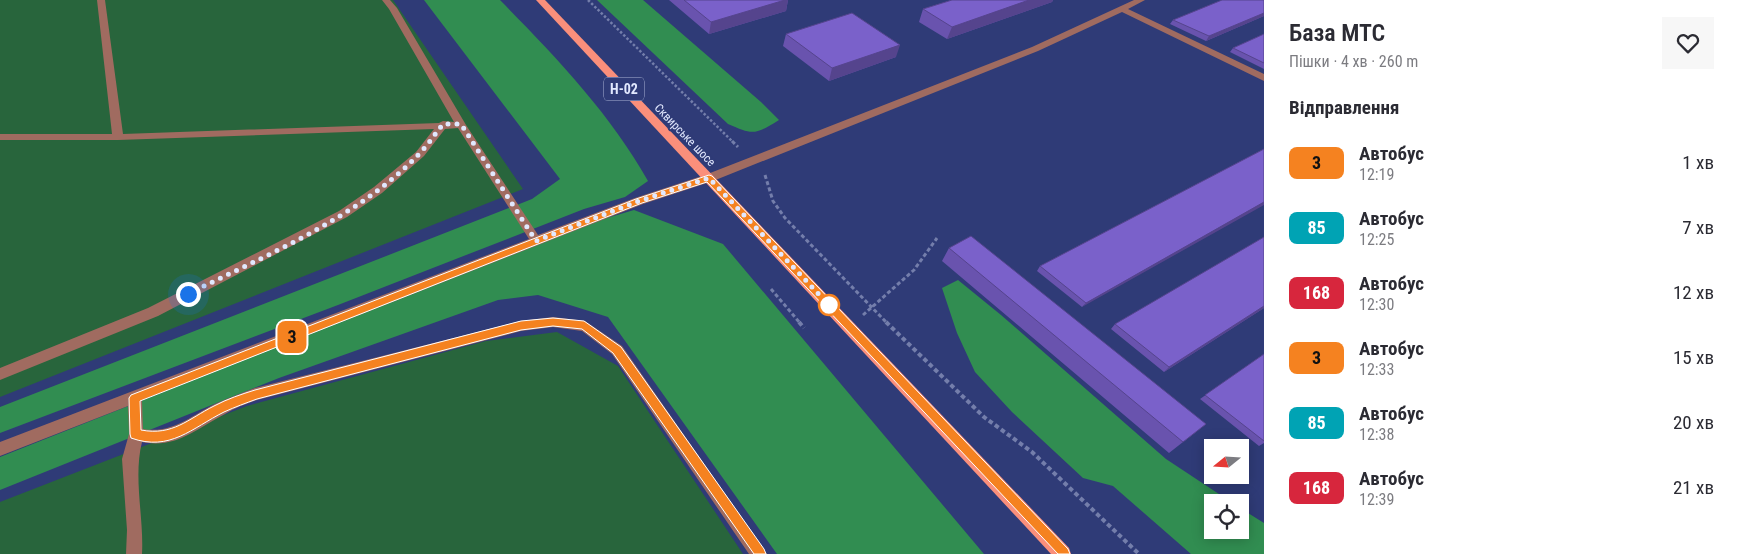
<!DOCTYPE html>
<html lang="uk">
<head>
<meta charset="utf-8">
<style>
	:root { --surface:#fff; --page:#f7f7f7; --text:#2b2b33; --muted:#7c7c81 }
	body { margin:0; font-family:"Roboto Condensed",sans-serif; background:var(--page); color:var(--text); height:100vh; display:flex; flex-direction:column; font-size:19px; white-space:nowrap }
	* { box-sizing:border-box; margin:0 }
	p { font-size:16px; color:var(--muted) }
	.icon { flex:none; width:28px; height:28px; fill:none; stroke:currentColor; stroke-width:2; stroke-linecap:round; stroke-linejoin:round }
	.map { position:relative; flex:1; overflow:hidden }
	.details { display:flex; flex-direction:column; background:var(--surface); width:475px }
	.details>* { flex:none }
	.badge { padding:0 10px; border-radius:8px; font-size:18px; line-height:32px }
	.needle { width:32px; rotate:252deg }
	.buttons { position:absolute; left:1204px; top:439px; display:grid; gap:10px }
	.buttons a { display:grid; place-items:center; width:45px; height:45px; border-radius:0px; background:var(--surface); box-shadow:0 2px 12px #0003; font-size:25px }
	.you { position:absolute; width:25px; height:25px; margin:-12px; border:4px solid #fff; border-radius:50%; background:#1a73e8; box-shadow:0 0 0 8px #1a73e833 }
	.map>.badge { position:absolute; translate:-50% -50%; box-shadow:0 0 0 2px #fff }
	h2 { padding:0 25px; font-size:19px; line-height:45px }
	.round { display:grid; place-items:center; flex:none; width:52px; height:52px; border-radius:0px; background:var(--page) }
	.headline { display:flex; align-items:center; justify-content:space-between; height:85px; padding:0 25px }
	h1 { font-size:24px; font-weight:600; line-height:38px }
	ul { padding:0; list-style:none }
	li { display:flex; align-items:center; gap:15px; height:65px; padding:0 25px }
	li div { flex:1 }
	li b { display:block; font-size:19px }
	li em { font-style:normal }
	li .badge { min-width:55px; font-weight:700; text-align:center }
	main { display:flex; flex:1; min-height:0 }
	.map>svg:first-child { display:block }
	.green { fill:#28653c }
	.forest { fill:#318d51 }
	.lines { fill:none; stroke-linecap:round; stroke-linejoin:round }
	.path-far2 { stroke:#747eab; stroke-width:2.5; stroke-dasharray:2.5 2; stroke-linecap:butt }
	.path-far1 { stroke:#747eab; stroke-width:3; stroke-dasharray:4 2.5; stroke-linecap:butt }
	.path { stroke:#747eab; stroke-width:4; stroke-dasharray:4.5 3; stroke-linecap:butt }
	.minor { fill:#a06b60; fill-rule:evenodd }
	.major { fill:#fa8f7b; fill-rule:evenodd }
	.wall { fill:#6953ae }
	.shaded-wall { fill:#55448d }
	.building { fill:#7a61ca; stroke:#55448d }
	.line { fill:#f58220; stroke:#fff }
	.walk { stroke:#e1e8fe; stroke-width:5; stroke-dasharray:0 9 }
	.stop-dot { fill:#fff; stroke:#f58220; stroke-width:2.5 }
	.labels { text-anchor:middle; stroke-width:4; stroke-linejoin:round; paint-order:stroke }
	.far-street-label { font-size:12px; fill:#e1e8fe; stroke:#2f3b77 }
	.shield { fill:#2f3b77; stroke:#acb4d6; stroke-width:1 }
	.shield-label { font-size:14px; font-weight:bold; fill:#e1e8fe }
</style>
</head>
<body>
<main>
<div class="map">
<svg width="1264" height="554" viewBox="0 0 1264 554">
	<rect width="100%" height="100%" fill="#2f3b77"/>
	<path class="green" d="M0,0h393l130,189 -523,208z
		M557,332l61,34 125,188h-743v-52l247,-96 239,-65z"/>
	<path class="forest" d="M424,0h76c54,55 110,113 148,181l-23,16 -41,12 -246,96 -338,128v-26l532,-208 28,-20z
		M597,0h46l118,102 18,18c-24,15 -26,15 -51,4z
		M634,210l89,34 261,310h-207l-169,-237 -70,-22 -40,5 -219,78 -279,112v-33l583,-232z
		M958,280l43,35 165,144 65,43h-19v28h28v-22l24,15v31h-73l-78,-68 -30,-8 -71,-66 -37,-40 -18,-39 -15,-45z"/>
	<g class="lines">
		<path class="path-far2" d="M588,0l145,142"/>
		<path class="path-far1" d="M732,141l6,6
			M765,175l8,26 12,17 102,105
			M771,289l29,34
			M863,315l51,-45 23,-32"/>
		<path class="path" d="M799,322l5,6
			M886,322l98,95 48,35 107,102"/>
		<path class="minor" d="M97,0h8l18,134 316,-11 4,-2 11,1 -65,-113 -7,-9h8l7,8 69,117 72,110 97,-37 70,-23 327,-128 102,-47h11l-17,9 136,65v7l-142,-69 -84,39 -325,130 -70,23 -501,196 1,29c29,5 48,-13 72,-25 13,-6 27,-11 40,-16l266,-67 32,-4 32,4 37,25 145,208h-18l-137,-200 -30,-23 -29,-4 -32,4 -264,69c-11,4 -22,8 -32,14 -29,15 -49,35 -83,28 -9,36 2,75 0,112h-16l1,-24 -5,-71 7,-25 -1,-28 -128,50v-14l529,-203 -71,-111 -13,1 -21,27 -42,37 -35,24 -189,99 -158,64v-12l148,-60 191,-97 35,-24 42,-35 18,-23 -316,11h-118v-6h112z"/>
		<path class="major" d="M536,0h9l524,548 2,6h-20z"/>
	</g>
	<path class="wall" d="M669,0h119l-2,11 -77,23z
		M952,0h101l-1,2 -105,37 -28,-17 4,-13z
		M1264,0v16l-58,25 -36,-17 3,-4z
		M786,34l110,23 -67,24 -46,-35z
		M1264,34v35l-34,-17 3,-4z
		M1264,149l-182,158 -45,-36 3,-5z
		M949,248l257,176 -37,29 -227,-192z
		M1264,308l-100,64 -53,-43 4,-5z
		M1264,354v89l-5,3 -59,-47z"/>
	<path class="shaded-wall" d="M785,0h3l-2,11 -77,23 2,-12z
		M1029,0h24l-1,2 -105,37 5,-12z
		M1264,13v3l-58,25 3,-5z
		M900,45l-4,12 -67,24 3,-13z
		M1264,202v3l-182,102 4,-4z
		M1264,306v2l-100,64 5,-5z"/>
	<path class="building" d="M684,0h101l-74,22z
		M952,0h77l-77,27 -29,-18z
		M1222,0h42v13l-55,23 -36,-16z
		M852,13l48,32 -68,23 -46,-34z
		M1264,34v29l-31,-15z
		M1264,149v53l-178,101 -46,-37z
		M971,236l235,188 -23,18 -234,-194z
		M1264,237v69l-95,61 -54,-43z
		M1264,354v87l-59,-46z"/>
	<path class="line" d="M709,175l3,1 356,373 2,5h-12l-351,-372 -65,21 -502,198 1,29c32,6 47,-11 73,-24 13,-7 28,-12 41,-16l266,-69 32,-3 31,3 37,26 143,202 2,5h-12l-141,-201 -31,-24 -29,-3 -32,4 -264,69c-11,4 -22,8 -33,13 -32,16 -54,40 -93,26l-1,-4 -1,-36 2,-3 505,-196z"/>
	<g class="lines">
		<path class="walk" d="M188,294c78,-39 170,-76 231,-140 9,-9 16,-20 24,-30h18l75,117 103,-40 70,-23 120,127"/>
	</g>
	<circle class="stop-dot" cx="829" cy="305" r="10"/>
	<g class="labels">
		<g class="far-street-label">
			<text transform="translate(685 135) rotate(46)" y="4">Сквирське шосе</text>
		</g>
		<rect class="shield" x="604" y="77.5" width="40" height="23" rx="4"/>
		<g class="shield-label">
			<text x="624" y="94">Н-02</text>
		</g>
	</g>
</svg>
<div class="buttons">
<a><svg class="needle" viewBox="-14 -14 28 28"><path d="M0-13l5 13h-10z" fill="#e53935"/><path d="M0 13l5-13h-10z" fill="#7c7c81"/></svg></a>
<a><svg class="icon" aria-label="locate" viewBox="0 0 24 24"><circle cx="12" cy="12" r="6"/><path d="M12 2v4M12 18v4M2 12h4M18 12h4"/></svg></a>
</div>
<div class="you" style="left:188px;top:294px"></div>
<b class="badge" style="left:292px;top:337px;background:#f58220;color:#111">3</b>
</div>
<section class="details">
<div class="headline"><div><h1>База МТС</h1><p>Пішки · 4 хв · 260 m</p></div><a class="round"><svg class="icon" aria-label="heart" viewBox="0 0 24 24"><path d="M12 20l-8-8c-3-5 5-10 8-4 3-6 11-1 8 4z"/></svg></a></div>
<h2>Відправлення</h2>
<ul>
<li><span class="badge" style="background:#f58220;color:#111">3</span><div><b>Автобус</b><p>12:19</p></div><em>1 хв</em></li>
<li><span class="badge" style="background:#00a3b4;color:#fff">85</span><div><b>Автобус</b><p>12:25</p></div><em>7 хв</em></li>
<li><span class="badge" style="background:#d7263d;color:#fff">168</span><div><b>Автобус</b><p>12:30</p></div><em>12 хв</em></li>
<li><span class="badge" style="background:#f58220;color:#111">3</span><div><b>Автобус</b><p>12:33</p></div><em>15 хв</em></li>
<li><span class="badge" style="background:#00a3b4;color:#fff">85</span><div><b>Автобус</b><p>12:38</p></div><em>20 хв</em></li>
<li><span class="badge" style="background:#d7263d;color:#fff">168</span><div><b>Автобус</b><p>12:39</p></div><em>21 хв</em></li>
</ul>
</section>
</main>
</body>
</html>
